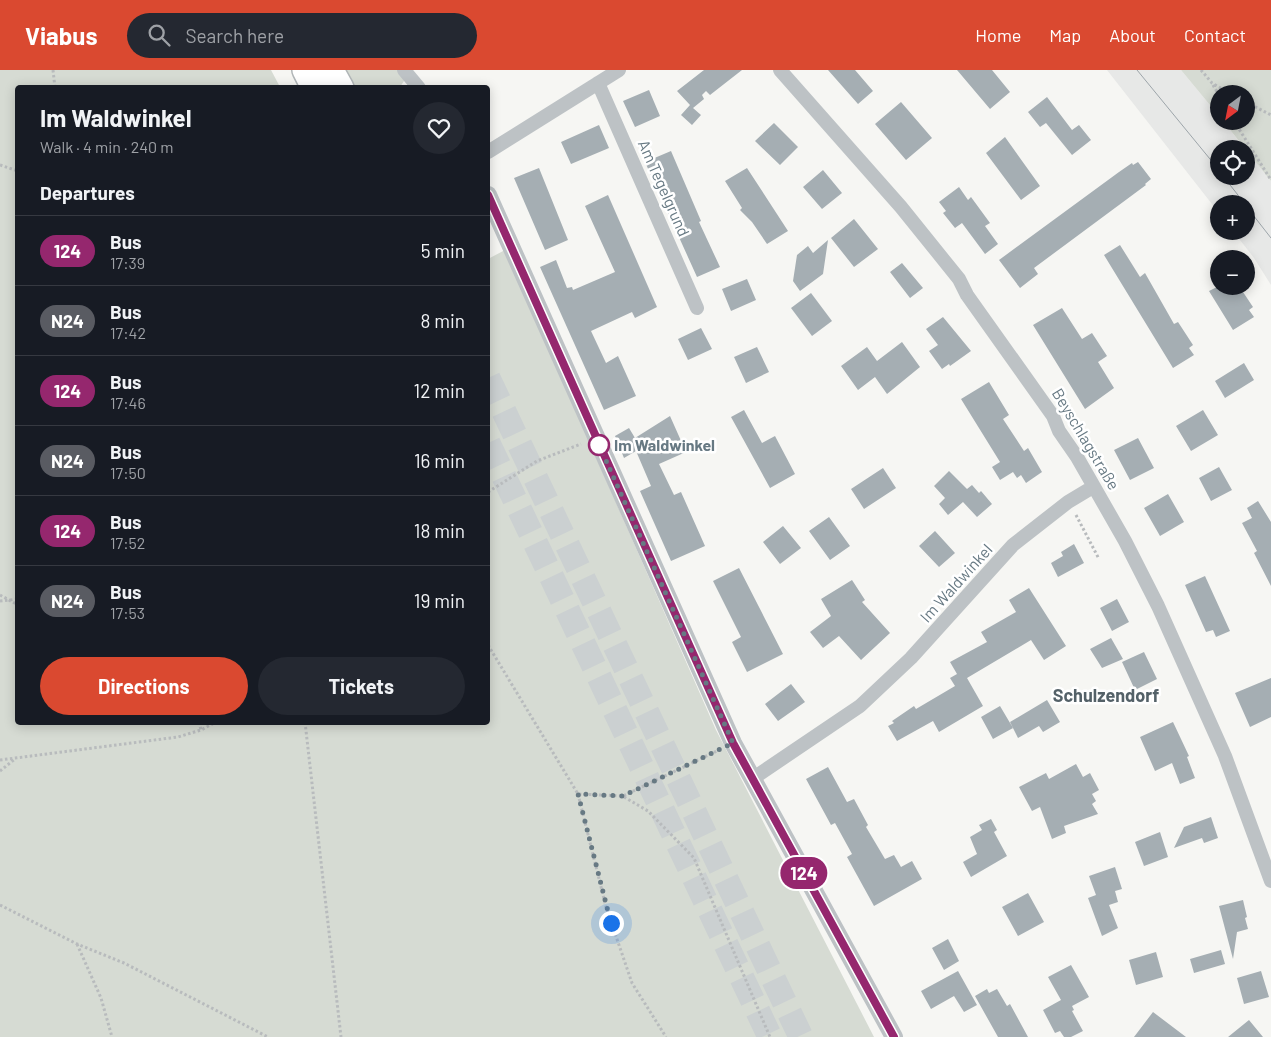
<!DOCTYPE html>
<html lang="en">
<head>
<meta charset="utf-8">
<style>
	:root { --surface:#171b24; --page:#242831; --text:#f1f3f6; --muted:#9ea1a6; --line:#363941; --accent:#da4930 }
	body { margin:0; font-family:Barlow,sans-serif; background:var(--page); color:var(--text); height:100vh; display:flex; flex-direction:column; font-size:19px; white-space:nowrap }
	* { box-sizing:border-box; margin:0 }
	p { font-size:16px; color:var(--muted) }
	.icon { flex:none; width:28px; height:28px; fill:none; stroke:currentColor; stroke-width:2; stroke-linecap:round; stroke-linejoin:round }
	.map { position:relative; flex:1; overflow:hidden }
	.sheet { position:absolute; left:15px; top:15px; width:475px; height:640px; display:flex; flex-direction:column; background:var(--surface); border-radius:5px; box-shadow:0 2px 12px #0003 }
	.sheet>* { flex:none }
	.badge { padding:0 10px; border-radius:16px; font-size:18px; line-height:32px }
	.needle { width:32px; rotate:212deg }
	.fabs { position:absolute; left:1210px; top:15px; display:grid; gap:10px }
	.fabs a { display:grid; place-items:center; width:45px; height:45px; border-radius:50%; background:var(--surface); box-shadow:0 2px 12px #0003; font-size:25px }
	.you { position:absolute; width:25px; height:25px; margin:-12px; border:4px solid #fff; border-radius:50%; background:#1a73e8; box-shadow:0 0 0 8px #1a73e833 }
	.map>.badge { position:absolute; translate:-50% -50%; box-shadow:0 0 0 2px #fff }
	h2 { padding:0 25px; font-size:19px; line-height:45px }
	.round { display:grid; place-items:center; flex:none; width:52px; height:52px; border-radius:26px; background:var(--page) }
	.head { display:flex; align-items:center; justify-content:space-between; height:85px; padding:0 25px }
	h1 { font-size:24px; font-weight:700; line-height:38px }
	.action { display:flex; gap:10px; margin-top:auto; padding:10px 25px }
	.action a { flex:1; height:58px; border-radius:30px; background:var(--accent); color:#fff; font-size:20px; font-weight:700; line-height:58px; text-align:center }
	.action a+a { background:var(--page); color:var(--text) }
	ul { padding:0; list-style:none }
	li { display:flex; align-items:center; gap:15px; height:70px; padding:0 25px; border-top:1px solid var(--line) }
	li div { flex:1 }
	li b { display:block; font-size:19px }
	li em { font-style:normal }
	li .badge { min-width:55px; font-weight:700; text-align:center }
	header { display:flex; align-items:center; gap:30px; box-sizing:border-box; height:70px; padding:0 25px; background:var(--accent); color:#fff }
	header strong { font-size:24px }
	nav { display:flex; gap:28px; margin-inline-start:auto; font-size:18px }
	.search { width:350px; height:45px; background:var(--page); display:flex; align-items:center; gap:12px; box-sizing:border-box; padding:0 18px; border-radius:28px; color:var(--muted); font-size:19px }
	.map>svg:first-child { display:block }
	.built { fill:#e7e8e7 }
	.green { fill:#d6dbd3 }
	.building { fill:#a5aeb3 }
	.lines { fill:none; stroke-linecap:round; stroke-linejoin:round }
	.motorway-tunnel { stroke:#cbd0d1; stroke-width:25; stroke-dasharray:25 12; stroke-linecap:butt }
	.motorway-casing { stroke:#b1b6b8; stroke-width:28 }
	.path { stroke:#b8bbbd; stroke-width:3; stroke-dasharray:2.5 2.5; stroke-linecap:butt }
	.minor { stroke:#bdc2c5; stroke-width:14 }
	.tertiary { stroke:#bdc2c5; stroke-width:18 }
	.motorway { stroke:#fff; stroke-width:25 }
	.tram { stroke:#9da5aa; stroke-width:1 }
	.line-casing { stroke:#fff; stroke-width:11 }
	.line { stroke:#95276e; stroke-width:8 }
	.walk { stroke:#677983; stroke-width:5; stroke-dasharray:0 9 }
	.stop-dot { fill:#fff; stroke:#95276e; stroke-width:2.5 }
	.labels { text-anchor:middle; stroke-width:5; stroke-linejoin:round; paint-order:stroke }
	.street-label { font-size:16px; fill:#677983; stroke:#fff }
	.stop-label { font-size:16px; font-weight:bold; fill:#677983; stroke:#fff; text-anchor:start }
	.neighbourhood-label { font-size:18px; font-weight:bold; fill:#546168; stroke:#fff }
</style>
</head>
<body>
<header>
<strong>Viabus</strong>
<div class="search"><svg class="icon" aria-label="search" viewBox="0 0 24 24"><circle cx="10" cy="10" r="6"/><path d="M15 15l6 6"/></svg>Search here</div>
<nav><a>Home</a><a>Map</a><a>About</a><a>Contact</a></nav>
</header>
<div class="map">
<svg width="1271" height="967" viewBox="0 0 1271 967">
	<rect width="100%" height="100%" fill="#f6f6f3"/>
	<path class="built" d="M1107,0h74l38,46v5h4l22,28h-26v27h27v-26l20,24 5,7v104l-17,-27 -21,-27h13v-27h-27v9z"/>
	<path class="green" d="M0,0h271l9,17 -262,1v634h470v-463l17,-9 211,480 158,307h-874z
		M344,0h60l4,5 -8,12h-46z
		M1181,0h90v111l-48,-60h23v-27h-27v22z"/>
	<path class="building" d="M704,0h38l-32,25 -4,-4 -4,4 2,4 -11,9 8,7 -9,10 -11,-10 9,-10 -13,-14z
		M828,0h27l18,21 -15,13z
		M957,0h35l18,22 -20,17z
		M649,20l11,26 -25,11 -12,-26z
		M1047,27l25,33 7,-5 12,15 -19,15 -26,-32 -6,4 -12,-15z
		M901,32l31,36 -26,22 -31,-36z
		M774,53l24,24 -18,18 -25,-24z
		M599,55l10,23 -38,16 -10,-22z
		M1005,67l35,49 -19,14 -35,-47z
		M671,81l30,70 -2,1 21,45 -23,10 -52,-115z
		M1138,92l13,17 -6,5 1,1 -112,83 4,6 -18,14 -21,-28 120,-88 13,-9 1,2z
		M539,98l29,72 -23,10 -31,-72z
		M747,98l41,63 -21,13 -15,-22 -12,-12 2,-2 -17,-27z
		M823,100l19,23 -20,16 -19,-22z
		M959,117l9,13 3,-3 19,26 -5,3 13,18 -13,10 -23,-31 -7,5 -12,-15 3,-2 -7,-9z
		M608,125l49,112 -22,11 -3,-6 -41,19 15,32 12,-7 18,40 -32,14 -64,-143 16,-7 11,28 5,-1 1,3 42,-18 -30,-66z
		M854,149l24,30 -24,18 -23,-29z
		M828,170l-5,34 -23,17 -7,-10 4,-26 11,-9 5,7z
		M1120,175l20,32 5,-4 29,51 4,-2 15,23 -4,3 5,7 -21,13 -69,-113z
		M902,193l21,25 -13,10 -20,-26z
		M747,209l9,21 -25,11 -9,-22z
		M1219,216h20l14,21 -4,3 5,7 -21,13 -24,-39z
		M811,223l21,28 -20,15 -21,-28z
		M1062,238l20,31 10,-6 15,23 -9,6 16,26 -29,21 -52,-84z
		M943,247l28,34 -21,15 -1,-2 -7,5 -13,-18 9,-6 -12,-16z
		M701,258l11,21 -24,11 -10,-21z
		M902,272l18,25 -33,27 -12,-17 -17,13 -17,-24 26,-19 10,14z
		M757,277l12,25 -23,11 -12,-26z
		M1244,293l10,17 -29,18 -10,-17z
		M989,312l20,33 -6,4 21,32 4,-3 14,24 -16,11 -5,-8 -4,3 -4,-6 -13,8 -8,-13 8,-5 -39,-63z
		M744,340l18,33 13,-7 20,38 -25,14 -39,-71z
		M1203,340l15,25 -27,16 -15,-25z
		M670,346l16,36 -27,12 15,31 7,-3 24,54 -34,15 -31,-70 11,-5 -15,-35 -12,7 -9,-22 14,-8 6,10z
		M1138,368l16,30 -24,12 -16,-30z
		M1219,397l13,23 -21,11 -12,-23z
		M883,398l13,20 -32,21 -13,-20z
		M949,401l18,18 5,-4 7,8 2,-2 11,13 -15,13 -14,-15 -15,13 -9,-11 6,-6 -11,-12z
		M1168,424l16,28 -24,14 -16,-28z
		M1258,431l13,21v64l-17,-33 3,-2 -15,-28 10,-5 -5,-10z
		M829,447l21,29 -20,14 -21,-29z
		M783,456l18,22 -21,16 -17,-22z
		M935,461l20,22 -16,14 -20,-21z
		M1074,474l10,19 -26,14 -7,-14 12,-7 -2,-4z
		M739,498l44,86 -36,18 -15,-30 9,-5 -28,-56z
		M1205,506l25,55 -14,6 -3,-7 -7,2 -21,-47z
		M852,510l13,20 -3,2 28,31 -29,27 -22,-24 -16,12 -13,-16 21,-16 -10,-17z
		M1029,518l37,58 -22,14 -13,-20 -64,38 16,28 -44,26 -6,-11 -36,20 -9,-15 6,-3 -2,-2 22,-15 2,3 39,-23 -5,-8 7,-4 -7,-12 37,-20 -6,-10 35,-20 -7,-12z
		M1117,529l12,23 -17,9 -12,-23z
		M1111,568l12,21 -21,9 -12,-19z
		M1144,582l13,27 -22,11 -13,-28z
		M1271,608v39l-21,10 -15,-34z
		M791,614l14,18 -27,19 -13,-17z
		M1047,630l13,22 -17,10 -4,-6 -21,12 -8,-16z
		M1000,636l13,22 -20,11 -12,-22z
		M1173,652l16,34 -2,1 8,21 -15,6 -8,-21 -17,8 -15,-34z
		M1076,694l7,13 7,-4 9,17 -7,4 4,7 -4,3 6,10 -34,12 2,7 -14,6 -12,-32 -8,4 -13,-24 27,-14 3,6z
		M828,697l19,35 7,-3 14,26 -2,2 19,32 9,-4 7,12 11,-6 10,18 -48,27 -27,-49 5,-3 -17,-31 -4,2 -25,-46z
		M1211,747l7,21 -14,5 -2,-5 -28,10 10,-21z
		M991,749l6,11 -3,2 13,24 -36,21 -8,-15 14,-8 -7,-17 12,-7 -3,-5z
		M1160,762l8,25 -24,9 -9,-24z
		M1115,797l7,22 -7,2 3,11 -9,3 9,23 -16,8 -14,-38 8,-3 -7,-19z
		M1028,823l16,29 -26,14 -16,-29z
		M1243,830l4,17 -2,1 3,11 -11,3 -4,27 -14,-53z
		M948,869l11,22 -15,9 -12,-22z
		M1221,880l4,14 -31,9 -4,-14z
		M1156,882l7,25 -27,8 -7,-25z
		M1071,895l18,32 -17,9 2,4 -2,1 11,20 -12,6h-7l-4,-6 -5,2 -12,-23 18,-10 -13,-23z
		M958,901l19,34 -13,7 -10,-16 -23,13 -10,-18z
		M1261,901l8,26 -25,7 -7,-26z
		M987,919l2,4 8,-4 10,17 3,-2 18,33h-30l-23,-41z
		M1153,942l33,25h-52z
		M1249,950l14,17h-35z"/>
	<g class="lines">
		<path class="motorway-tunnel" d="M488,308l313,659
			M488,373l282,594"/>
		<g class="motorway-casing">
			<path id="motorway" d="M305,0l9,18
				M331,0l10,18"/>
		</g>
		<path class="path" d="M53,0l2,18
			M1201,0l11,13 19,11
			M1213,15l6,10
			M1246,32l25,13
			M1234,51l37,59
			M0,95l18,6
			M488,422l49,-31 44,-17
			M1076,445l23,44
			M0,525l18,10
			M0,531l18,-2
			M488,575l90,149 45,2 96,-46
			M199,652l2,8
			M305,652l36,315
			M0,690l178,-23 23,-7 15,-8
			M0,701l15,-12
			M578,724l28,113 26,76 34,54
			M624,727l24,14 46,47 76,179
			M0,835l77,39 47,19 144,74
			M77,874l24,54 11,39"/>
		<path class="minor" d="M404,0l15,18
			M780,0l121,137 58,72 8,16 86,121 6,15 18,26 48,84 33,65 67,150 46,125
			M598,13l99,225
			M488,82l131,-82
			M752,709l108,-73 51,-48 102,-113 55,-43 25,-15"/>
		<path class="tertiary" d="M488,125l245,548 161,294"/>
		<use href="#motorway" class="motorway"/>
		<path class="tram" d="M1137,0l82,100
			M1223,106l22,28
			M1246,136l25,32"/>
	</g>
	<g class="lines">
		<g class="line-casing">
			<path id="line" d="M488,125l245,548 161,294"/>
		</g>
		<use href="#line" class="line"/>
		<path class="walk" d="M599,375l134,298 -110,53 -45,-2 33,129"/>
	</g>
	<circle class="stop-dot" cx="599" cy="375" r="10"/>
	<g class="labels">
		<g class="street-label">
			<text transform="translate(664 118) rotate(66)" y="6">Am Tegelgrund</text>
			<text transform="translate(1086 369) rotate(59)" y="6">Beyschlagstraße</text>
			<text transform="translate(956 513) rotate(-48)" y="6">Im Waldwinkel</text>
		</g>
		<g class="stop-label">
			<text x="614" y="381">Im Waldwinkel</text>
		</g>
		<g class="neighbourhood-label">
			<text x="1106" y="632">Schulzendorf</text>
		</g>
	</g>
</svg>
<div class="fabs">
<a><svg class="needle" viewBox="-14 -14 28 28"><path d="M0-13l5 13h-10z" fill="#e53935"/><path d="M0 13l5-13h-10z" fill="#9ea1a6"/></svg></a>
<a><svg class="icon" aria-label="locate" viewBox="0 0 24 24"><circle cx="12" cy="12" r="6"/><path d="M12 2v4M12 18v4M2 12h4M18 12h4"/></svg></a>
<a>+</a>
<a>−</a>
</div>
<div class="you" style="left:611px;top:853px"></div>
<b class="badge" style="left:804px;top:803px;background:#95276e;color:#fff">124</b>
<section class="sheet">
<div class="head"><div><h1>Im Waldwinkel</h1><p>Walk · 4 min · 240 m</p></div><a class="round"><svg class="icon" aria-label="heart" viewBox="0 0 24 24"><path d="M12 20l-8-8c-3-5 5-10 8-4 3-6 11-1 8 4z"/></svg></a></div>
<h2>Departures</h2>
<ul>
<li><span class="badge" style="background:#95276e;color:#fff">124</span><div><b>Bus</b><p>17:39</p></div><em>5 min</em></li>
<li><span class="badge" style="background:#595b62;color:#fff">N24</span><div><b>Bus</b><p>17:42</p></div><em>8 min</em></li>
<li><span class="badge" style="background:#95276e;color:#fff">124</span><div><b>Bus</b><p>17:46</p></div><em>12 min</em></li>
<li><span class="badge" style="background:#595b62;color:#fff">N24</span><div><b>Bus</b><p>17:50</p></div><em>16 min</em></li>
<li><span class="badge" style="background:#95276e;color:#fff">124</span><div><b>Bus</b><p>17:52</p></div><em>18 min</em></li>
<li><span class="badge" style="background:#595b62;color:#fff">N24</span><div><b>Bus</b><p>17:53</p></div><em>19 min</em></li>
</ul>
<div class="action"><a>Directions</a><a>Tickets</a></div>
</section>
</div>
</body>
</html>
